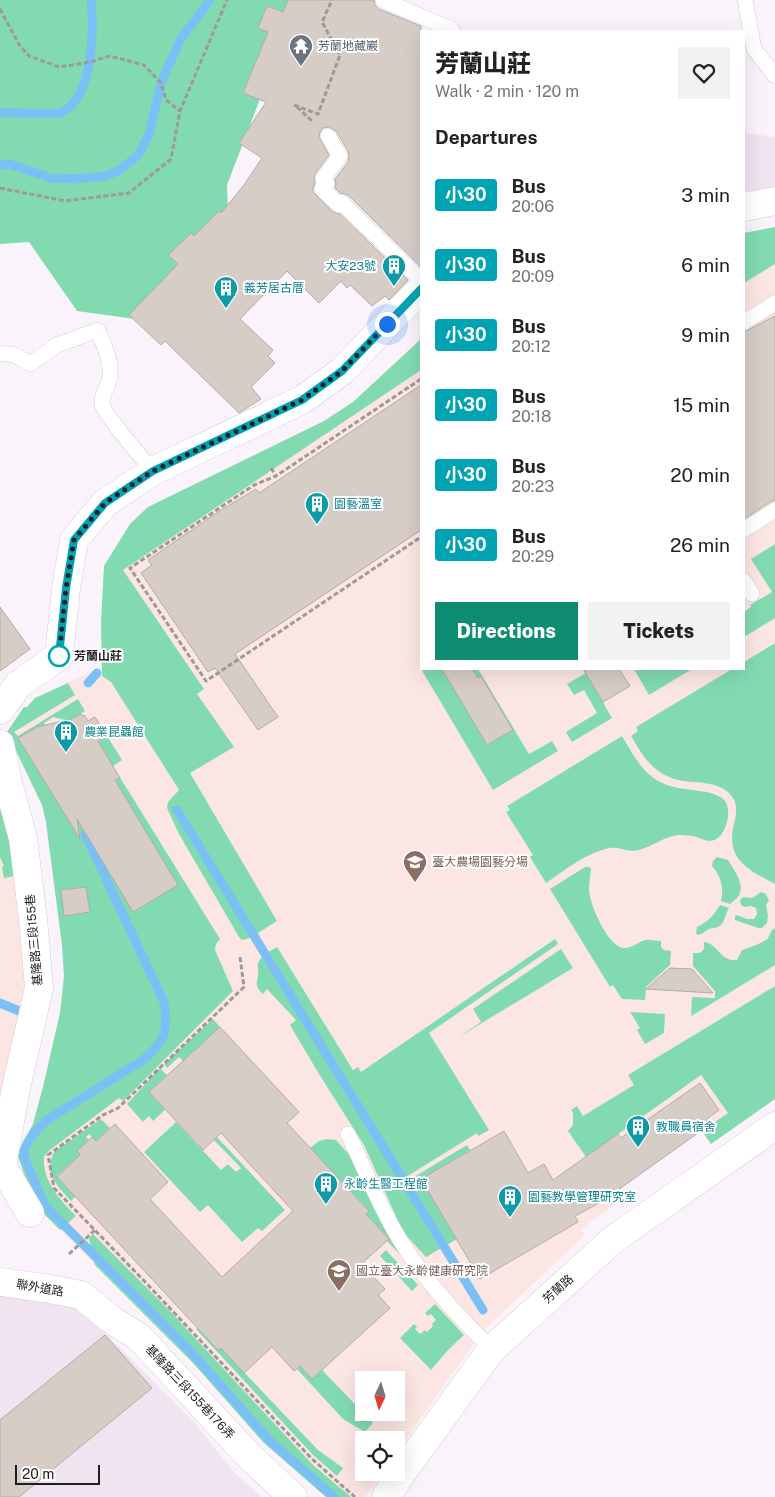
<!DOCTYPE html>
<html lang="en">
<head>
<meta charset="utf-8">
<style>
	:root { --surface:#fff; --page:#f2f2f2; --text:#222; --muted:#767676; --accent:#0d8c71 }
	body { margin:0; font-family:"Public Sans","Noto Sans TC",sans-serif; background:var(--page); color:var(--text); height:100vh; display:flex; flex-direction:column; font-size:19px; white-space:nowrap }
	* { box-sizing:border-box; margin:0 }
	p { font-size:16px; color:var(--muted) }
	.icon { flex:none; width:28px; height:28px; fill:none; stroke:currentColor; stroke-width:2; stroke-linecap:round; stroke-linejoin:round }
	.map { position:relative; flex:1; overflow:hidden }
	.details { position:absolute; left:420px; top:30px; width:325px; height:640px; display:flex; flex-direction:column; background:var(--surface); border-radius:0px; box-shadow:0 5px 20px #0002 }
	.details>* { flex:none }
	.badge { padding:0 10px; border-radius:4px; font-size:18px; line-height:32px }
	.needle { width:32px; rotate:184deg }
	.tools { position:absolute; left:355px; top:1371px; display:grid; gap:10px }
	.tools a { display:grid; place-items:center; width:50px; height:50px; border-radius:0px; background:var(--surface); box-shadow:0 5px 20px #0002; font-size:25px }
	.scale { position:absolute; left:15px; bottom:12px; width:85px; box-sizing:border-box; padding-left:5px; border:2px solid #1f1d1f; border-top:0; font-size:14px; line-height:18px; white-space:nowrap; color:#1f1d1f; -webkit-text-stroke:4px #fff; paint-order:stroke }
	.you { position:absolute; width:25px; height:25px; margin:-12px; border:4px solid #fff; border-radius:50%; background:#1a73e8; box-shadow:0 0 0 8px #1a73e833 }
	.map>.badge { position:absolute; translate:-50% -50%; box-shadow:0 0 0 2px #fff }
	h2 { padding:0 15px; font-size:19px; line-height:45px }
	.round { display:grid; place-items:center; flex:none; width:52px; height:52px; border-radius:0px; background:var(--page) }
	.headline { display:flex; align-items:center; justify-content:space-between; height:85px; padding:0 15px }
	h1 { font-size:24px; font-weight:800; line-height:38px }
	.cta { display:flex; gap:10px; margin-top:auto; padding:10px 15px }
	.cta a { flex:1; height:58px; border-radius:0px; background:var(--accent); color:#fff; font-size:20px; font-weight:800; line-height:58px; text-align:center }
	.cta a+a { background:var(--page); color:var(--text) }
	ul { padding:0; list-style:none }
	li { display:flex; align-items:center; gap:15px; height:70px; padding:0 15px }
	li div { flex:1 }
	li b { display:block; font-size:19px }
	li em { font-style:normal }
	li .badge { min-width:55px; font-weight:700; text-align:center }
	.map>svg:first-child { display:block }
	.built { fill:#f1e4f1 }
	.education { fill:#fce6e4; fill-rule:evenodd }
	.green { fill:#82dbb0 }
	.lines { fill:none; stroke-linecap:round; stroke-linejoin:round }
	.stream { stroke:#7bc0f5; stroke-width:9 }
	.building { fill:#d6cdc7; stroke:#b3aba5 }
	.service-casing { stroke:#d3cbd3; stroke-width:16 }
	.minor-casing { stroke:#d3cbd3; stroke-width:29 }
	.tertiary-casing { stroke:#d3cbd3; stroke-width:29 }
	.path { stroke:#9d989d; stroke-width:3; stroke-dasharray:5 2.5; stroke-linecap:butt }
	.service { stroke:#fff; stroke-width:15 }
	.minor { stroke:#fff; stroke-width:28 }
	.tertiary { stroke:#fff; stroke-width:28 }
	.line-casing { stroke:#fff; stroke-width:11 }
	.line { stroke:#00a3b4; stroke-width:8 }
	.walk { stroke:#1f1d1f; stroke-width:5; stroke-dasharray:0 9 }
	.stop-dot { fill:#fff; stroke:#00a3b4; stroke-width:2.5 }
	.labels { text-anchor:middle; stroke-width:4; stroke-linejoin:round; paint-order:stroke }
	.worship-label { font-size:12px; fill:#5b616d; stroke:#fff; text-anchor:start }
	.culture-label { font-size:12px; fill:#0d838f; stroke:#fff; text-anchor:start }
	.stop-label { font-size:12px; font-weight:bold; fill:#1f1d1f; stroke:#fff; text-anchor:start }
	.education-label { font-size:12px; fill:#785e54; stroke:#fff; text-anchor:start }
	.street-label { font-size:12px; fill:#1f1d1f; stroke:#fff }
</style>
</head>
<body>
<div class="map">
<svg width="775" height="1497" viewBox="0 0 775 1497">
	<rect width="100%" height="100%" fill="#fbf3fb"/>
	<path class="built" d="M744,128l3,5 28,4v50l-31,8z
		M0,1272l86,42 108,108 39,49 28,26h-261z"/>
	<path class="education" d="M775,227v859l-46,27 -27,18h-1l-89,63 5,7 -12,11 -24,17 4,6 -102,96 -87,122v-13h-32v32l19,1 -18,24h-39l-63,-55 -70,-79 -151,-151 -25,-58 16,-30 10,-37 17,-74 4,-37 -2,-31 -16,-123 -4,-17 -35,-73 17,-25h3l8,-9 58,-27 9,5 -1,-54 3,-56 26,-42 18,-17 176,-86 29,-19 68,-63v330h323v-436zM364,1380h32v32h-32z
		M0,777l30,208 -30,137z"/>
	<path class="green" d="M0,0h298l-71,185 2,54 -94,80 -58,-8 -48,-69 -29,2z
		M775,227v37l-31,19v-50z
		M421,339v31l-298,200 81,119 -7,5 37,53 -44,26 87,148 -27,17 -8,2 -3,-3 -60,-103 -12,-26 1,-6 11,-12 -68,-108 -9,-6 -1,-54 3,-56 26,-42 18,-17 176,-86 29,-19z
		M775,544v74l-31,19v-25l7,-5 -1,-2 22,-13 -21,-33z
		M775,643v241c-26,-14 -50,-24 -41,-60 2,-8 4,-18 -1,-26 -13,-21 -44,-12 -64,-21 -19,-8 -28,-24 -38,-41l7,-5 -2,-4 96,-58h12v-7z
		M421,669h57l51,85 23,-13 6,10 -65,39z
		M634,669h58l-43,26z
		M586,673l26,45 -40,24 -6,-10 31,-19 -13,-23 -10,5 -7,-11z
		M68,683l7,12 -61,37 4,4 60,-37 7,12 -16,10 -16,-4 -9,6 10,17 53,-4 15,24 -9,6 107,173 -4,5 -1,6 18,41 -110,110 -4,-3 -69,52 -6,6c-2,25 16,44 32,60l-16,14 -18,-18 -14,-27 -11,-31 16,-30 10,-37 17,-74 4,-37 -2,-31 -16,-123 -4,-17 -35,-73 17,-25h3l8,-9z
		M622,736c18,30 26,48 63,53 13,2 26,2 37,9 12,8 5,38 -8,42 -8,3 -14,-3 -21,-4 -5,-1 -11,-1 -15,-1 -17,3 -25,11 -39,15 -10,3 -20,-4 -30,-2 -23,5 -44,22 -63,35l-16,-26 3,-2 -27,-43 4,-2 -3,-4z
		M0,777l20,98 -16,3 -2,-11 2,-1 -4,-9z
		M717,857l11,3c6,10 17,23 11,35 -2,4 -6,6 -9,9l-9,-3c3,-13 0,-25 -9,-35l1,-5z
		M585,867h4l2,2c-1,7 -2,14 -2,20 0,15 19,57 34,59 8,1 15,-6 22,-8 5,-1 11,1 16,1v6l3,3 7,1 -1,14 -24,22 -1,13 -23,-1 -9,-14 -3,2 -60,-98z
		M761,892l5,2 3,7 -3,4 2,10 -1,8 -5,5h-4l-23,-8v-3l1,-2 11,4h7l3,-5 -1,-6 -5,-2 -7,1 -3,-2 -1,-5 3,-3 9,1z
		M720,905l9,3c-4,6 -4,16 -11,19 -3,1 -6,1 -9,2 -4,2 -6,5 -11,6l-2,-2 1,-6c11,-5 17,-12 23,-22z
		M775,928v37l-84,51 1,-19 23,1v-7l-22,-25v-13h7l4,-4v-7c14,1 16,20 33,18l5,-10c5,-1 23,-8 26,-12 2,-3 2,-6 4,-8z
		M555,939l3,5 -129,89 60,97 -11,6 -1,-3 -71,44 3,3 58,-35 3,5 -48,29 35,60 -31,18 -23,-25 -39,-87 -45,-71 -29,-49 6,-5 -29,-31 -4,5c-9,-9 -6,-8 -5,-19 1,-4 -1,-8 0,-12 3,-8 13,-12 19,-16l76,123 5,-3 3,5z
		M561,949l12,19 -116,70 24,-16 -8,-13z
		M775,986v113l-64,45 -9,-13 26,-18 -27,-38 -115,82 -18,-26 5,-6v-12l-2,-3 6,-4 6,10 51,-31 -6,-10z
		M630,1012l35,2 -1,19 -19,11 -8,-14 3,-2z
		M213,1019l7,8 -37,34 -4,-4 -12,11 -3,-4z
		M160,1068l7,7 -18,17 16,18 -12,11 -4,-5 -6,6 -16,-18z
		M101,1119l9,9 -14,13 -7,-7 -3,3 3,3 -12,11 3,4 -23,21 18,21 -4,4c-14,-15 -29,-30 -16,-50z
		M176,1122l45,48 7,-6 8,8 5,-4 -27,-28 3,-3 68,73 -23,21 -4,-3 -16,14 -34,-37 -8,7 -56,-60z
		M327,1139l9,1 17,19 59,108 -25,-26 2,-2 -23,-25 3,-3 -59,-63 9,-7z
		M93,1234l77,77 142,153 39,33h-25l-63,-55 -70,-79 -98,-98 -6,-27z
		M386,1250l32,35 -6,6 -32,-35z
		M435,1304l29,31 -16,15 -17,20 -31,-32 14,-14 3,3 -2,2 5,5 5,-4 2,2 6,-6 -1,-2 4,-4 -5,-6 -3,2 -3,-3z
		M198,1328l20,22 3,-2 97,102 25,18 -6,8 -24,-21 -117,-126z
		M300,1366l12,13 10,-9 51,53 -8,9 -22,-13 -46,-50z"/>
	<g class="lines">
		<path class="stream" d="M0,113c12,-1 55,2 62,-1 32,-16 32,-82 29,-112
			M0,165l9,-1 42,14 24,1 30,-3 15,-6 18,-15 11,-20 12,-52 19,-43 30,-40
			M88,683l9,-10
			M177,810l306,500
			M85,834l79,168c4,29 2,39 -21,58l-96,60c-10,10 -24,22 -23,37l20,46 7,9 141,141 77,87 65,57
			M0,1003l26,11"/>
	</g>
	<path class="building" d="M288,0h86l1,5 4,4 42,17v241l-73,-72 -8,-2 -5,-5 1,-4 -1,-5 13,-17 1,-6 -1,-5 -12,-20 -8,-4 -5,1 -3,4 -1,5 10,18 -14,19 -1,4 1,5 -2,5v4l20,20 7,2 68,66 -19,20 -4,-4 -13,10 -22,-21 -3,3 -6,-7 -22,22 -32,-32 -47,48 33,31 -5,6 7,7 -24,24 10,12 -22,14 -74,-72 -4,4 -32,-30 49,-51 -10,-9 23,-22 3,3 25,-25 2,2 23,-28 18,-27 -23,-15 27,-41 -23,-9 25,-61 -10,-4 9,-22 16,6z
		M775,316v184l-5,2 -26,17v-187z
		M421,385v145l-186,124 43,63 -20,13 -43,-62 -7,4 -67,-99 11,-8 -4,-5 70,-48 38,-23 3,4z
		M0,607l30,42 -30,22z
		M442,669h30l6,9 3,-2 32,54 -26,15z
		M583,669h36l11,17 -27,16z
		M81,714l2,2 1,-1 4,6 7,-4 12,19 -9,5 22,37 -5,2 63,105 -45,27 -56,-93 3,20 -62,-101 19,-11 34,-8z
		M86,887l4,25 -26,4 -3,-26z
		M670,968l22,1 21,24 -67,-4z
		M220,1027l79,85 -12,11 82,88 -3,3 23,25 -28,25 24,25 -7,6 12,13 -78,71 -12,-13 -6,5 -22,-24 -28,26 -23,-25 -3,2 -161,-173 23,-22 -3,-4 15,-14 4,4 19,-17 53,58 -18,17 72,78 71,-66 -72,-78 -18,17 -54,-58z
		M700,1083l19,27 -11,8 4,5 -111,79 -26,14 3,6 -98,57 -59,-100 83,-48 24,42 16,-9 9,16 65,-46 3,4z
		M105,1335l47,53 -133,109h-19v-77z"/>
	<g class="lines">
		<g class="service-casing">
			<path id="service" d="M383,0l68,29 2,2
				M745,0l9,49 21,27
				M328,136l12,20 -17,23 4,4 -5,6 17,16 2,-3 80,78
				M744,322l31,-19
				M0,353l15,2 15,9 27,-19 41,-15c6,16 14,31 12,48 -2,8 -9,17 -8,26 3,12 41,55 51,67
				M744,530l31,-20
				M744,581l8,13
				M348,1134c15,31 28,64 45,94 25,45 61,85 99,121"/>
		</g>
		<g class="minor-casing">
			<path id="minor" d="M744,207l31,-6
				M0,710l18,-25 41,-29 7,-67 8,-49 31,-37 48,-32 149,-71 40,-29 79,-82
				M0,744l9,43 14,51 10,81 6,69 -23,100 -14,78 28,47
				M0,1282l45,6 36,7 31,25 27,17 108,117 46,43"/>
		</g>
		<g class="tertiary-casing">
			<path id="tertiary" d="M386,1497l15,-23 91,-125 122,-110 161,-113"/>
		</g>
		<path class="path" d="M0,9l20,37 9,10 30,11 31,-5 20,-6 34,9 17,18 5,17 14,11
			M294,105l24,9 22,-59 -18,-33 10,-22
			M297,107l15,14
			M0,188l65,13 64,-8 42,-34 9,-48 47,-111
			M421,379l-145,97 -22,9 -124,83 76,113 215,-144
			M271,468l5,8
			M240,957l4,30 -126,121 -15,7 -55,40 6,33 94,97 164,174 43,38
			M69,1254l26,-24"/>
		<use href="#service" class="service"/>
		<use href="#minor" class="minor"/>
		<use href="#tertiary" class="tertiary"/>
	</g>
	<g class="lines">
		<g class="line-casing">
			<path id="line" d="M59,656l7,-68 8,-48 31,-37 48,-32 149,-71 40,-29 79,-82"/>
		</g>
		<use href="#line" class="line"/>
		<path class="walk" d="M59,656l7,-68 8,-48 31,-37 48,-32 149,-71 40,-29 45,-47"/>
	</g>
	<defs>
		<g id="temple-pin" transform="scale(1.25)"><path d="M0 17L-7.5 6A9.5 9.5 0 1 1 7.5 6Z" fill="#6b7280" stroke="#fff"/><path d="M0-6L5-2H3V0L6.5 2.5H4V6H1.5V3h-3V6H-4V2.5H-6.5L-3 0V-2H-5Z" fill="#fff"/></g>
		<g id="building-pin" transform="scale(1.25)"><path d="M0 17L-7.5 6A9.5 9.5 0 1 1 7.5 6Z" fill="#0f9aa8" stroke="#fff"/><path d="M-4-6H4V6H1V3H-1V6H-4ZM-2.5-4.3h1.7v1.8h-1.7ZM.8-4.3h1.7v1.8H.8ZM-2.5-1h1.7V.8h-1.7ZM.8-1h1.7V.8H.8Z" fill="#fff"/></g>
		<g id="university-pin" transform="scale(1.25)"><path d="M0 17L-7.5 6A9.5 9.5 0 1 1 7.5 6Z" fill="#8d6e63" stroke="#fff"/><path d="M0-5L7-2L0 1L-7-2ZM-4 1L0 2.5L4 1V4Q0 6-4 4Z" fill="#fff"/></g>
	</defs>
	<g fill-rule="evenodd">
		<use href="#temple-pin" x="301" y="46"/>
		<use href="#building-pin" x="394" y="266"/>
		<use href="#building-pin" x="226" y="288"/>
		<use href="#building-pin" x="317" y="504"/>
		<use href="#building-pin" x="66" y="732"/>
		<use href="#university-pin" x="415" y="862"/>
		<use href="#building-pin" x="638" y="1127"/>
		<use href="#building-pin" x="326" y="1184"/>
		<use href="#building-pin" x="510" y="1197"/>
		<use href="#university-pin" x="339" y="1271"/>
	</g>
	<circle class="stop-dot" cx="59" cy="656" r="10"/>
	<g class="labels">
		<g class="worship-label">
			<text x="318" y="50">芳蘭地藏巖</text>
		</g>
		<g class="culture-label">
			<text x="376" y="270" text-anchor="end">大安23號</text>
			<text x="244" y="292">義芳居古厝</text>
			<text x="334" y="508">園藝溫室</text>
			<text x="84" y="736">農業昆蟲館</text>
			<text x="656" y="1131">教職員宿舍</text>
			<text x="344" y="1188">永齡生醫工程館</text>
			<text x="528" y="1201">園藝教學管理研究室</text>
		</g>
		<g class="stop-label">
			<text x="74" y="660">芳蘭山莊</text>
		</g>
		<g class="education-label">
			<text x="432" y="866">臺大農場園藝分場</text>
			<text x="356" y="1275">國立臺大永齡健康研究院</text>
		</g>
		<g class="street-label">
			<text transform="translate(34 940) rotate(-95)" y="4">基隆路三段155巷</text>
			<text transform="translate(40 1288) rotate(10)" y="4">聯外道路</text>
			<text transform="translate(558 1289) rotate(-42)" y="4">芳蘭路</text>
			<text transform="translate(190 1392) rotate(47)" y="4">基隆路三段155巷176弄</text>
		</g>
	</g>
</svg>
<div class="tools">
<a><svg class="needle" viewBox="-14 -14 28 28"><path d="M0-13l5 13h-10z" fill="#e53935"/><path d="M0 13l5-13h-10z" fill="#767676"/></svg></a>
<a><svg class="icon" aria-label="locate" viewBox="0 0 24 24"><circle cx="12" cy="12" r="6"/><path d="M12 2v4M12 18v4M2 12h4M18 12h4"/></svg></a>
</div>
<div class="scale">20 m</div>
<div class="you" style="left:387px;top:324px"></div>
<section class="details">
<div class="headline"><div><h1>芳蘭山莊</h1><p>Walk · 2 min · 120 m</p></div><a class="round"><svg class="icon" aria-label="heart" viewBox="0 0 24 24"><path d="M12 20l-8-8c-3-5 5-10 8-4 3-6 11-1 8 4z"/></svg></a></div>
<h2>Departures</h2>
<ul>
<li><span class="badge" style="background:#00a3b4;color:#fff">小30</span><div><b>Bus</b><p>20:06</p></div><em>3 min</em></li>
<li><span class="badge" style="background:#00a3b4;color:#fff">小30</span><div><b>Bus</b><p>20:09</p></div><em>6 min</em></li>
<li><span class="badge" style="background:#00a3b4;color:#fff">小30</span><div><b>Bus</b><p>20:12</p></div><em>9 min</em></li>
<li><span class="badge" style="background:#00a3b4;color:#fff">小30</span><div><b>Bus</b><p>20:18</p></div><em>15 min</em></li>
<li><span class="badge" style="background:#00a3b4;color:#fff">小30</span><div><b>Bus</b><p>20:23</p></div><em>20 min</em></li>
<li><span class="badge" style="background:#00a3b4;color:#fff">小30</span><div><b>Bus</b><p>20:29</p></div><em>26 min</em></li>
</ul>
<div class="cta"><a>Directions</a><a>Tickets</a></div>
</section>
</div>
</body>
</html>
